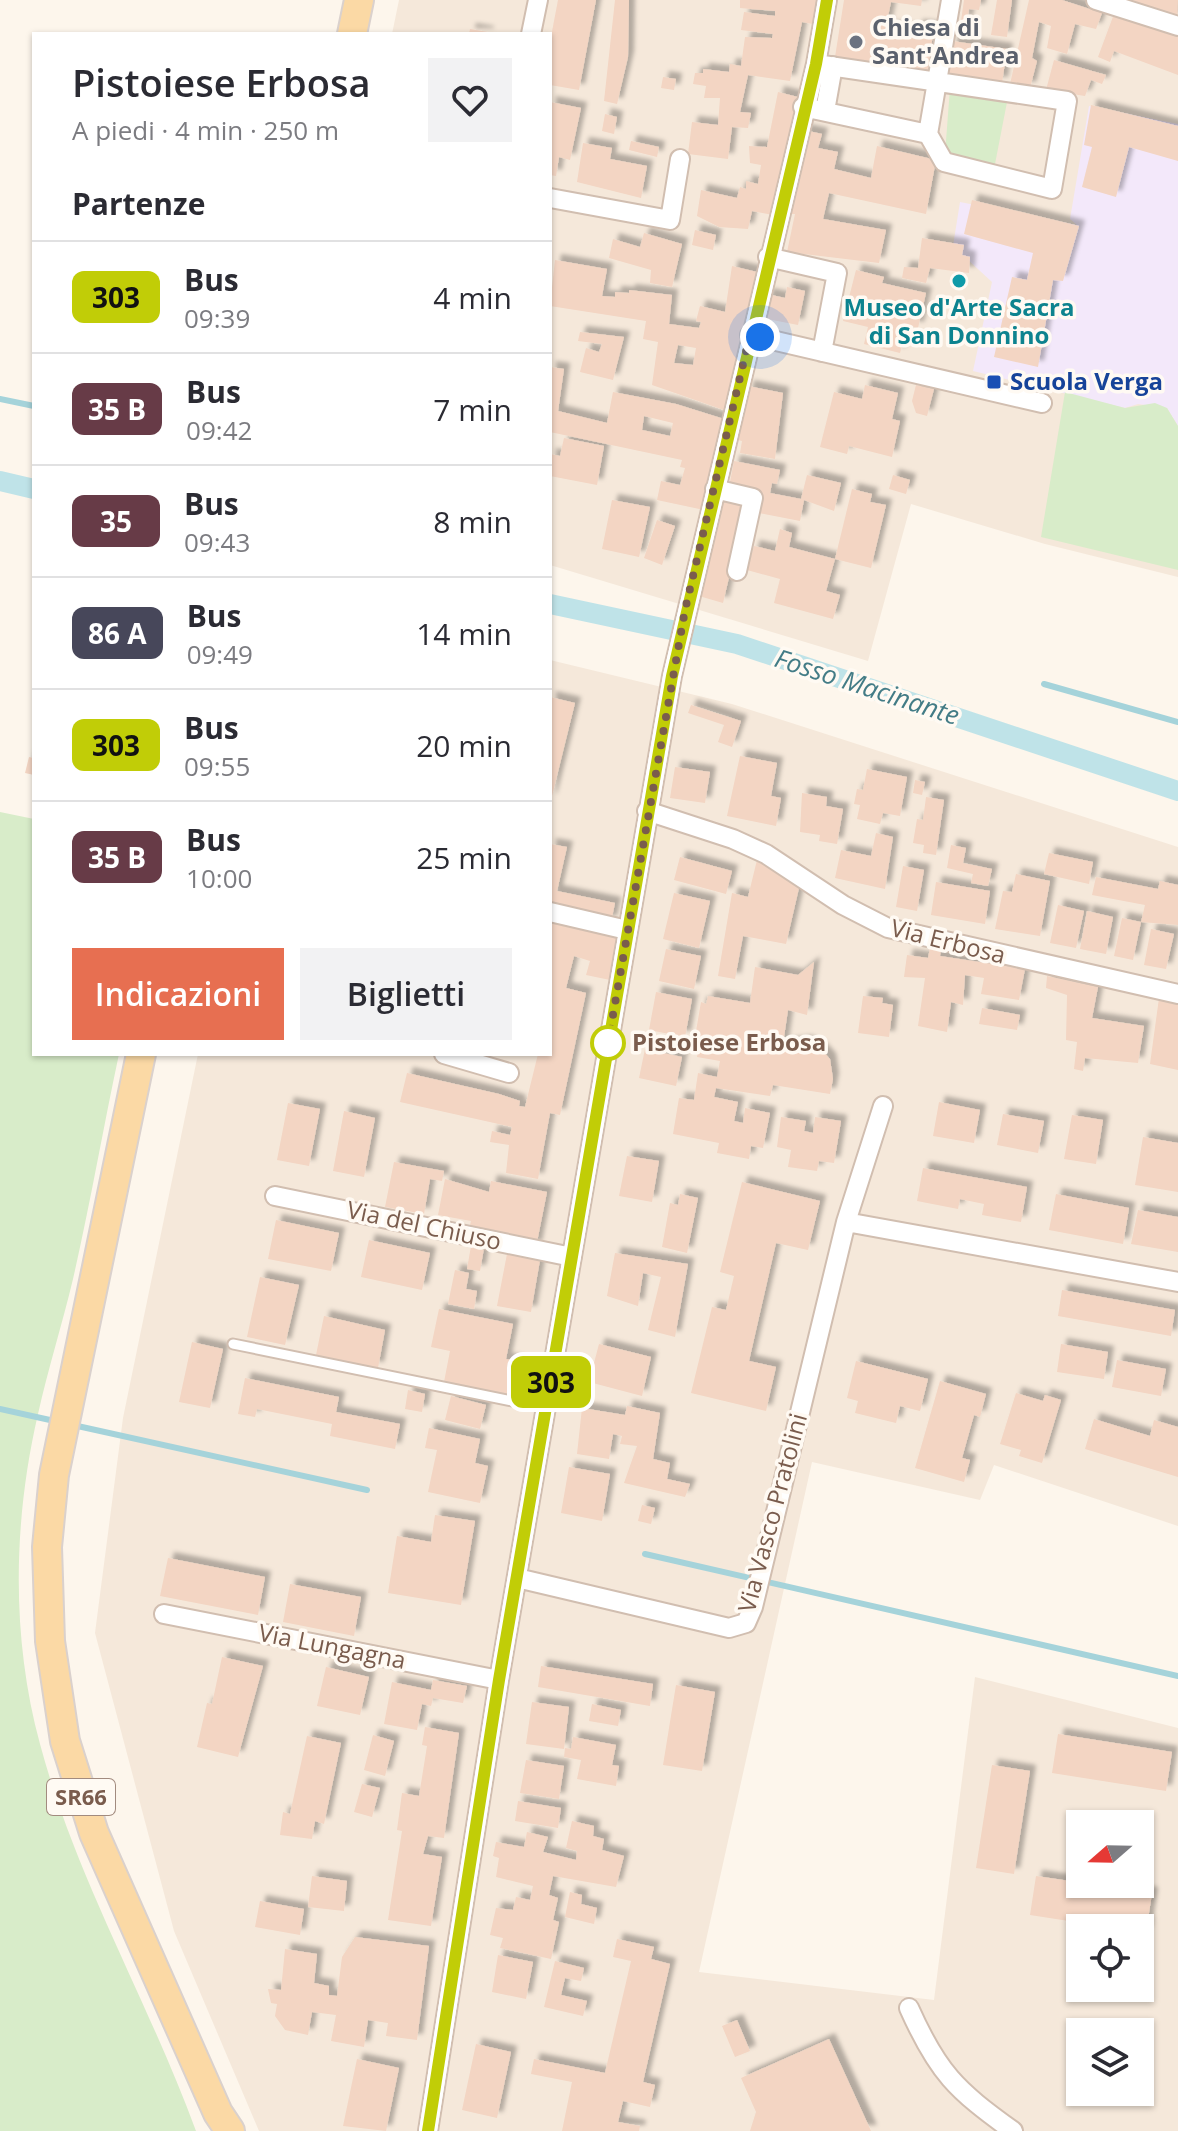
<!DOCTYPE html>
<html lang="it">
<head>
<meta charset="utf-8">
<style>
	:root { --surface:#fff; --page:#f2f2f3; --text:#2b2b33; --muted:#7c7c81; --line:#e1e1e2; --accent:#e76f51 }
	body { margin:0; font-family:"Open Sans",sans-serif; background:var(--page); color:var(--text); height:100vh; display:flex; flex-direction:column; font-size:30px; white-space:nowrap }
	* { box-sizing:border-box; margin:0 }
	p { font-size:26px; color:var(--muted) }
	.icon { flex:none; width:44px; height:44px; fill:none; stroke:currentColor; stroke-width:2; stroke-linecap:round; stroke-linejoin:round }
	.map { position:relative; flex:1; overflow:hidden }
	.side { position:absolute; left:32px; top:32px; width:520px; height:1024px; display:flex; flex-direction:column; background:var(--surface); border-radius:0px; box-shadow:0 2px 6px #0004 }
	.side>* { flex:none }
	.badge { padding:0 16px; border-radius:12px; font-size:28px; line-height:52px }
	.needle { width:52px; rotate:250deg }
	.controls { position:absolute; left:1066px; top:1810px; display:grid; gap:16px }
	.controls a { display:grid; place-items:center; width:88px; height:88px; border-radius:0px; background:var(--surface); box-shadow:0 2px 6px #0004; font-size:40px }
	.you { position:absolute; width:40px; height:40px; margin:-20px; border:6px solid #fff; border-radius:50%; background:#1a73e8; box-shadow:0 0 0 12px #1a73e833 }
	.map>.badge { position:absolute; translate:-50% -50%; box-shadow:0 0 0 4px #fff }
	h2 { padding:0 40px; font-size:30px; line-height:72px }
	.round { display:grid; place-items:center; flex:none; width:84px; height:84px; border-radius:0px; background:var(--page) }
	.headline { display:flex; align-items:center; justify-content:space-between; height:136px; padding:0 40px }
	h1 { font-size:38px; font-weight:600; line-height:60px }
	.button { display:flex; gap:16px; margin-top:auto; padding:16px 40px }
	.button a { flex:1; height:92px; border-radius:0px; background:var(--accent); color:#fff; font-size:32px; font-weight:600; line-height:92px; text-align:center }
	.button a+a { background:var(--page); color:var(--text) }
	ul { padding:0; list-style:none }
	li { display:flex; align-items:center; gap:24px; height:112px; padding:0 40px; border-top:2px solid var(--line) }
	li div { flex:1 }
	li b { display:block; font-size:30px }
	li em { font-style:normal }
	li .badge { min-width:88px; font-weight:700; text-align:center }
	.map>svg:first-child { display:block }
	.residential { fill:#f5e8da; fill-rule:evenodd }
	.education { fill:#f3e8fa }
	.green { fill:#d8ecc9 }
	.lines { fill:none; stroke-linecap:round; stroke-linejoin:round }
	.stream { stroke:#a5d3da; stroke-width:6 }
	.canal { stroke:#bfe3e8; stroke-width:20 }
	.building { fill:#f3d5c3; fill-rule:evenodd; filter:url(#shadow) }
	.lane-casing { stroke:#d1beb0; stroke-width:13 }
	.street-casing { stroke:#d1beb0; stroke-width:22 }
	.primary-casing { stroke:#dad1cd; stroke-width:32 }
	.lane { stroke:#fff; stroke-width:9 }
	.street { stroke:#fff; stroke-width:18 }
	.primary { stroke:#fbd9a5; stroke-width:28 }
	.line-casing { stroke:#fff; stroke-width:18 }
	.line { stroke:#c1cd07; stroke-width:12 }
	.walk { stroke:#7a5c4d; stroke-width:8; stroke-dasharray:0 14.4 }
	.worship-dot { fill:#6b7280; stroke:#fffaf3; stroke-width:3 }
	.culture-dot { fill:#0f9aa8; stroke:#fffaf3; stroke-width:3 }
	.transit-dot { fill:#1a4fb4; stroke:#fffaf3; stroke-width:3 }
	.stop-dot { fill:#fff; stroke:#c1cd07; stroke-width:4 }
	.labels { text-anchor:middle; stroke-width:7; stroke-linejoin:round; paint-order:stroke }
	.shield { fill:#fffaf3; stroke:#a28b7f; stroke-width:2 }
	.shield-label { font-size:22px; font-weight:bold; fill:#7a5c4d }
	.worship-label { font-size:24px; font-weight:bold; fill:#5b616d; stroke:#fffaf3; text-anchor:start }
	.culture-label { font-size:24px; font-weight:bold; fill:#0d838f; stroke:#fffaf3 }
	.transit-label { font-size:24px; font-weight:bold; fill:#164399; stroke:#fffaf3; text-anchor:start }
	.street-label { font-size:24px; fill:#7a5c4d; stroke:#fffaf3 }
	.stop-label { font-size:24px; font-weight:bold; fill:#7a5c4d; stroke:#fffaf3; text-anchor:start }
	.water-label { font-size:26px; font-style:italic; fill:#437c86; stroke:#fffaf3 }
</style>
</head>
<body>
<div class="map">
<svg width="1178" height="2131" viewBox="0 0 1178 2131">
	<defs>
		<filter id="shadow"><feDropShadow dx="6" dy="-6" stdDeviation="2" flood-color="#0004"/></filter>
	</defs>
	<rect width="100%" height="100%" fill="#fdf6ec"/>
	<path class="residential" d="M399,0h779v577l-133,-33 -134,-40 -43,157 -318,-96v-531h-158z
		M550,660l182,44 446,143v679l-184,-61 -14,35 -168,-38 -113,510 235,28 41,-323 203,51v403h-919l-85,-200 -79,-298 28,-215 75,-364h352zM1080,1824h60v60h-60zM1080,1928h60v60h-60zM1080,2032h60v60h-60z"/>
	<path class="education" d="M1089,106l89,18v302l-11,-18 -29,-4 -13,4 -152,-37 19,-89 -39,-36 7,-44 117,23 -7,-6z"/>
	<path class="green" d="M950,88l58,9 -13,67 -50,-10z
		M1065,392l60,16 30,-5 12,5 11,18v144l-137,-33z
		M0,812l34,7v235h85c-16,75 -29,151 -46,225 -11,46 -25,90 -35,135 -25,108 -27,223 2,330 36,135 108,256 156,387h-196z"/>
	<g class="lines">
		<path class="stream" d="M0,399l34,7
			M1044,684l134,38
			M0,1409l59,13
			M73,1425l294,65
			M645,1554l533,122"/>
		<path class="canal" d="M0,481l34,8
			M550,604l187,40 441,147"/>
	</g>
	<path class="building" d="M558,0h38l-17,90 -29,-5v-43z
		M615,0h14l-1,57 -11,47 -13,-3z
		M740,0h76l-3,24 -11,-2 -12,59 -42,-6 -8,37 11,1 -3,15 -16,-1 -4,32 -40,-5 4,-32 26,3 2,-27h-16l2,-12 -13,-2 2,-11h8v-4l26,3 1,-8 11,2 4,-29 27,1 1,-4 -32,-4 3,-18 31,4v-5l-35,-3z
		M844,0h78l-1,6 -30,-4 -5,24 30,4 1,-5 17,2 -6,43 -93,-13z
		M964,0h17l-2,10 -10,-1 -2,13 -6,-1z
		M997,0h15l-5,37 -16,-2z
		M1029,0h33l40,13 -6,16 -21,-5 -8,30 -20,-6 4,-22 -12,-4 -7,36 5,3 -7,27 -20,-4z
		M1130,0h48l-1,21z
		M1114,14l64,23v38l-64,-24 -4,11 -12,-5z
		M470,29l18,3v2h-19z
		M952,41l55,8 -5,34 -55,-8z
		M1054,60l52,15 -4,9 -11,-4 -6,16 -39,-6z
		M663,77l13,2 -2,11 -13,-2z
		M778,92l20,5 -25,118 -21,-4 -4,18 -29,-2 -22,-11 4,-26 36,8 3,-11 6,2v-8l12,3 3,-19 -11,-2 -1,-17 18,1z
		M550,102l31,6 -11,52 -11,-3 -3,19 -6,-1z
		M1091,105l87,21v35l-49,-14 -13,50 -34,-10 10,-40 -8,-2z
		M605,114l12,3 -3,17 -12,-3z
		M804,130l18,4 -4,14 20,4 -4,17 37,9 6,-32 59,14 -10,54 -97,-21 -6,26 63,11 -7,33 -92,-11 8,-38h-9z
		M631,141l28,6 -2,10 -28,-7z
		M583,143l29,5 -2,11 37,7 -6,32 -64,-16z
		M972,200l107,26 -16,55 -10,-1 -15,87 -44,-10 18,-80 15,3 6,-27 -69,-19z
		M695,230l21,5 -3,15 -21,-5z
		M644,233l38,11 -10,43 -22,-4 1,-13 -42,-12 4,-19 27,8z
		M922,238l42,7 -2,10 8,2 -1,16 -39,-5 -4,15 -24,-5 2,-11 14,1z
		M555,260l52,9 -5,27 13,1v-5l14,1v-3l43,5 -3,29 30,4 2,-6 -5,-1 4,-15 25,6 7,-46 25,6 -33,138 -72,-25 6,-43 -15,-3 3,-18 -96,-15zM678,345l18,3 -3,17 -19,-2z
		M856,270l28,7 -2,6 44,10 -8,35 -11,-3 -7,28 -36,-9 4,-17 -25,-6z
		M787,287l18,4 -7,34 -36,-7 5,-24 18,4z
		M580,332l44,5 -11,43 -33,-8 6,-24 13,4 3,-8 -24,-3z
		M550,367l14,2 -6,42 49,12 6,-31 63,12 48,15 -20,91 -47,-10 4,-19 19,4 5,-17 -5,-1 2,-7 -132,-28zM644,416l29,7 -3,13 -28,-6z
		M865,385l33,8 -6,26 8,2 -8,36 -43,-11 -2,8 -27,-7 14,-55 28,7z
		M916,385l18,4 -7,27 -11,-3 -4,-12z
		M748,386l35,7 -8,66 -35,-6 2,-12 -4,-1z
		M564,438l40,8 -7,39 -47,-9v-22l10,2z
		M734,461l46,9 -3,14 -5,-1 -2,10 31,6 6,-24 34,8 -7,28 -30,-11 -4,21 -41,-8 4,-18 -34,-8z
		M893,475l17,5 -4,14 -17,-5z
		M852,489l20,5 -2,8 16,3 -15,63 -36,-9z
		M612,500l38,7 -11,50 -37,-8z
		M724,501l22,4 -23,98 -24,-7z
		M657,520l18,6 -13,39 -18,-7z
		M780,529l12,4 -3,14 46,12 -9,32 14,4 -7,24 -59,-16 6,-24 -33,-9 7,-24 21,5z
		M550,697l25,6 -24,97 -1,-1z
		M691,705l50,16 -9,26 -14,-5 6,-17 -36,-12z
		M740,756l37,7 -6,33 10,2 -5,28 -49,-10z
		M29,757l5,1v17l-9,-2z
		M675,767l35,5 -5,31 -35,-5z
		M867,769l40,8 -7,39 -17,-3 -3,11 -23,-5 3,-14 -6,-1 3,-15 6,1z
		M915,780l10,2 -3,13 -9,-2z
		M802,793l25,4 -1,9 17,3 -6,35 -18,-3 1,-6 -20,-3z
		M926,797l18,3 -8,55 -13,-2 1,-8 -11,-2 4,-24 6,1z
		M876,833l17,4 -8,52 -50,-11 6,-28 30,6z
		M550,844l17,3 -10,44 58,12 -4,19 -61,-13z
		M951,845l15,3 -3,15 29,6 -4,17 -17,-3 2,-9 -26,-6z
		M1049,853l44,9 -4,22 -45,-10z
		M680,857l52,14 -6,23 -52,-14z
		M757,860l42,28 -13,56 -43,-8 -8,43 -17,-3 14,-83 16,4z
		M903,866l21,4 -7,41 -21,-4z
		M1016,874l34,7 -10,55 -45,-7 8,-38 9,1z
		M1096,877l62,12 2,-8 18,4v40l-37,-3 4,-17 -53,-10z
		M936,882l54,9 -5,33 -54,-9z
		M674,893l36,8 -11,47 -36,-9z
		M1058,905l26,6 -8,37 -26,-5z
		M1087,911l26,6 -7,37 -26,-5z
		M550,918l68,15 -8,47 -24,-5 4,-14 -16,-5 -8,32 20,5 -26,122 -10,-2 -12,66 -32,-6 3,-28 -19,-3 2,-11 18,4 2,-8 -112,-25 7,-29 92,21 21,7 -1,5 6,1 13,-53h12z
		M1122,918l19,4 -8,38 -19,-4z
		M1151,929l23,5 -8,35 -22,-4z
		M930,948l11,1 -1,7 85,13 -6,31 -38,-6 3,-16 -19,-3 -2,30 -12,-3 -4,30 -29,-6 7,-48 -21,-1 3,-22 21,3z
		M666,949l35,7 -7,33 -35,-8z
		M814,962l-7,53 -19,-5 -5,34 23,-3 14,7 10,11 3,20 -3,15 -57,-9 -3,11 -54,-8 -2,9 24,5 -4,19 9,2 2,-15 25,5 -7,35 -12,-2 -2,13 -32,-6 2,-10 -46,-9 6,-36 15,2 4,-27 19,4 3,-16 -23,-4 3,-19 -5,-1 6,-35 5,2 2,-8 42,7 5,-36 43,8z
		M1047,976l51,11 -6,31 52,8 -6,37 -53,-5 -2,13 -9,-2 3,-27 -11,-2 1,-45 -21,-7z
		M656,992l36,7 -7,38 -36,-7z
		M863,996l20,2 -1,5 11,2 -4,32 -31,-4z
		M1159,998l19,5v67l-28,-6z
		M982,1008l38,7 -3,15 -38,-6z
		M645,1049l37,8 -6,29 -37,-8z
		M939,1102l41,8 -6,33 -41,-7z
		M288,1103l32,6 -11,57 -32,-6z
		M344,1111l31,7 -11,59 -31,-6z
		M1003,1114l41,7 -6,32 -41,-8z
		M1072,1115l31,5 -7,44 -32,-5z
		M781,1117l25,4 -2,10 9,2 2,-16 26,4 -7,42 -15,-2 -2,10 -29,-4 3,-17 -14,-3z
		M1143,1137l35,6v49l-43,-7z
		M627,1156l32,5 -7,41 -33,-6z
		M394,1162l50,9 -2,10 -12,-2 -6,35 -39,-7z
		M923,1168l104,19 -6,35 -39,-7 2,-11 -24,-5 -2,10 -41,-8z
		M445,1179l44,13 2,-11 56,11 -11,55 -68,-13 3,-13 -33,-6z
		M742,1182l78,19 -12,49 -32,-7 -27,118 27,6 -10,44 -75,-18 21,-86 14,3 8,-34 -14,-4z
		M680,1194l18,4 -11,55 -25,-6 8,-44 8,2z
		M1056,1194l73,14 -6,36 -74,-14z
		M1138,1210l40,7v35l-47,-8z
		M276,1220l63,13 -8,38 -63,-12z
		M369,1240l61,13 -8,37 -61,-13z
		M471,1246l13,2 -4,23 -13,-2z
		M615,1253l73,11 -13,73 -27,-7 13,-53 -18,-4 -5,33 -31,-10z
		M507,1254l33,6 -9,52 -34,-6z
		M455,1270l14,3 -3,16 11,2 -3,18 -26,-5z
		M260,1277l39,8 -14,60 -38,-8z
		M1062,1290l113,20 -4,26 -113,-20z
		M439,1309l74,15 -7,35 12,2 -7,34 -67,-13 6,-31 -19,-4z
		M324,1316l61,14 -7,38 -62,-13z
		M192,1342l31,7 -13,59 -31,-6z
		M599,1344l52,13 -9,39 -53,-14z
		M1061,1344l47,8 -4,27 -47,-7z
		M1117,1360l49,9 -5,27 -49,-9z
		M856,1361l72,18 -8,32 -20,-5 -4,17 -41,-10 3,-12 -11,-3z
		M245,1378l94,19 -3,15 64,12 -5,25 -65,-13 2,-12 -75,-15 -2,8 -17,-3z
		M940,1381l46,13 -6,23 -6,-2 -12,43 8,2 -6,22 -49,-14z
		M408,1390l17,4 -3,18 -17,-3z
		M1016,1393l27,8 2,-6 16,5 -19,63 -23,-7 2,-6 -21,-6z
		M451,1396l35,9 -6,24 -35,-9z
		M627,1406l33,7 -7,46 17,4 -3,16 23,5 -5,13 -61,-14 13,-37 -17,-2 2,-8 -9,-2 -4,25 -32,-5 5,-46 43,7z
		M1094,1419l56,17 4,-16 24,7v50l-93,-28z
		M429,1428l51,11 -5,24 13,3 -8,37 -52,-11 9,-42 -12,-2z
		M569,1467l41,7 -8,47 -41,-8z
		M642,1505l13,3 -4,16 -13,-3z
		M435,1515l40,6 -14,84 -73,-12 9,-57 34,6z
		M168,1558l97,19 -7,38 -98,-19z
		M290,1584l71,13 -7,39 -71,-14z
		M222,1657l41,9 -25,91 -41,-10 10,-44 5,1z
		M541,1666l112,18 -3,22 -112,-19z
		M326,1667l43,10 -9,38 -43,-9z
		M433,1680l34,6 -4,17 -30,-5 -2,8 -9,-2 -5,26 -33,-6 8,-42 39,8z
		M676,1685l39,7 -13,79 -39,-6z
		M532,1702l37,5 -5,42 -38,-5z
		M592,1704l29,6 -3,16 -29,-5z
		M425,1727l34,6 -15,105 -16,-2 -5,18 19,3 -11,69 -43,-6 14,-89 -5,-1 5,-37 17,3 8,-50 -5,-1z
		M1058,1734l114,18 -6,39 -114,-18z
		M373,1735l21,6 -9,35 -21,-6z
		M307,1736l34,7 -17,81 -9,-3 -3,18 -32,-4 3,-23 7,2z
		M573,1737l43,8 -4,20 7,1 -3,20 -39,-7 4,-19 -17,-3 1,-9 6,1z
		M526,1760l38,6 -5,33 -39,-6z
		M992,1765l38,6 -16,103 -38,-6z
		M362,1784l18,4 -8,29 -18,-5z
		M518,1801l43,7 -3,20 -43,-7z
		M572,1821l22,5 -1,10 11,3 -2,11 22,6 -8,31 -63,-11 -4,19 9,3 -5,22 6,2 -8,37 -51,-11 3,-10 -13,-3 6,-27 17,2 3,-13 14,3 3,-14 -37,-9 3,-19 -6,-2 3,-14 28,5 3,-15 21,5 -5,15 33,8 1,-9 -11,-3z
		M312,1876l35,5 -3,30 -36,-4z
		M1036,1876l116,17 -6,40 -6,-1v-4h-26l-84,-13z
		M570,1892l12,3 -1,9 16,4 -3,16 -29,-7z
		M260,1901l44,8 -4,26 -45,-8z
		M355,1937l74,9 -12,94 -31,-4 2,-13 -20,-3 -4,27 -33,-6 5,-26 -24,-3 -4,23 -23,-5 -10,-14 2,-12 -6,-1 -3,-14 13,1 4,-41 32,5 -3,29 15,3v9l8,1 5,-39z
		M617,1939l37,8 -3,12 19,5 -27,118 12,3 -5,22 -27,-6 -5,21 22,4 -1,5h-77l10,-49 -41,-8 3,-15 71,14 26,-112 -18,-4z
		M498,1955l35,7 -7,37 -34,-7z
		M555,1961l29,7 -3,13 -16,-3 -4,17 26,6 -4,15 -39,-9z
		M737,2020l13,31 -15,6 -13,-31z
		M829,2039l42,92h-121l6,-19 -15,-34z
		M476,2044l35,8 -14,66 -35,-8z
		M357,2059l42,9 -13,63 -43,-5z"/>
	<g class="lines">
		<g class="lane-casing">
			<path id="lane" d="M233,1344l313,64"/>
		</g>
		<g class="street-casing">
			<path id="street" d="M1096,0l82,26
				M531,34l7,-34
				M816,64l251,37 -15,88 -108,-27 -16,-28 23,-134
				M803,107l125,27
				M825,111l8,-45
				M550,198l120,22 10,-61
				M768,257l69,16 -15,79
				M750,335l292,68
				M715,489l38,9 -16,73
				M647,811l86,28 33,15 77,51 45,23 290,66
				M550,912l77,18
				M444,1054l65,19
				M275,1196l297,61
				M846,1222l37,-116
				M517,1578l212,50 17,-5 7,-16 93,-385 332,60
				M164,1614l335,66
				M909,2008c29,65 47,82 104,123
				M428,2131l71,-451 173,-1004 144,-612 11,-64"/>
		</g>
		<g class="primary-casing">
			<path id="primary" d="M352,34l7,-34
				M141,1054l-87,421 -7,72 3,94 15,100 29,92 124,280 12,18"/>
		</g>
		<use href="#lane" class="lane"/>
		<use href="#street" class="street"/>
		<use href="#primary" class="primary"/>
	</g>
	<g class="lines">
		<g class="line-casing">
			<path id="line" d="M428,2131l71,-451 173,-1004 144,-612 11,-64"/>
		</g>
		<use href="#line" class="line"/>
		<path class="walk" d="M608,1043l77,-433 65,-275 10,2"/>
	</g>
	<circle class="worship-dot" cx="856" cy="42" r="8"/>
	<circle class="culture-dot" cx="959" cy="281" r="8"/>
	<rect class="transit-dot" x="986" y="374" width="16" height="16" rx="4"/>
	<circle class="stop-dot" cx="608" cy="1043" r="16"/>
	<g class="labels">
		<rect class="shield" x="47" y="1779" width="68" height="36" rx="6"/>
		<g class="shield-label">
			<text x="81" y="1805">SR66</text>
		</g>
		<g class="worship-label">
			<text x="872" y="36">Chiesa di<tspan x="872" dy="28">Sant'Andrea</tspan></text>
		</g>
		<g class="culture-label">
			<text x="959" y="316">Museo d'Arte Sacra<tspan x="959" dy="28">di San Donnino</tspan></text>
		</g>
		<g class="transit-label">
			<text x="1010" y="390">Scuola Verga</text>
		</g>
		<g class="street-label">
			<text transform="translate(948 942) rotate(14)" y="8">Via Erbosa</text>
			<text transform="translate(424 1226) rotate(12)" y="8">Via del Chiuso</text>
			<text transform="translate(773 1513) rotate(-75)" y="8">Via Vasco Pratolini</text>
			<text transform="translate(332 1647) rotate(11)" y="8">Via Lungagna</text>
		</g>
		<g class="stop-label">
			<text x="632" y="1051">Pistoiese Erbosa</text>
		</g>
		<g class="water-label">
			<text transform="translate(867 687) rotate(18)" y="9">Fosso Macinante</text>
		</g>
	</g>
</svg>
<div class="controls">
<a><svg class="needle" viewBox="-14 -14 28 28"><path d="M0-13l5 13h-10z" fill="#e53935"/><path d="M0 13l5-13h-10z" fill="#7c7c81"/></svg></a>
<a><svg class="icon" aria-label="locate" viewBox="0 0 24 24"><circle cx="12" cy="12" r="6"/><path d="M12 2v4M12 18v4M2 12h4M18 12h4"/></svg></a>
<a><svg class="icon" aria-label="layers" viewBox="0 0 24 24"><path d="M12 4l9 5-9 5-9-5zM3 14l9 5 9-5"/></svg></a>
</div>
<div class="you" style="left:760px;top:337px"></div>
<b class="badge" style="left:551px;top:1382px;background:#c1cd07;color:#111">303</b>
<section class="side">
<div class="headline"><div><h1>Pistoiese Erbosa</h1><p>A piedi · 4 min · 250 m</p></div><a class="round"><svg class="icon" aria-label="heart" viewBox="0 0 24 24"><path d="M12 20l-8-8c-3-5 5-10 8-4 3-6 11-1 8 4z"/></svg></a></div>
<h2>Partenze</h2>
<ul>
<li><span class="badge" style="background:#c1cd07;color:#111">303</span><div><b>Bus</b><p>09:39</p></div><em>4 min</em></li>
<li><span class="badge" style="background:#673b47;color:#fff">35 B</span><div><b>Bus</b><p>09:42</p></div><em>7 min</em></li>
<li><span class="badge" style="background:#673b47;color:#fff">35</span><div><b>Bus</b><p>09:43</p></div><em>8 min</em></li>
<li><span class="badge" style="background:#47475a;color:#fff">86 A</span><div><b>Bus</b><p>09:49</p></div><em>14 min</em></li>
<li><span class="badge" style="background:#c1cd07;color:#111">303</span><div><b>Bus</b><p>09:55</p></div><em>20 min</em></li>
<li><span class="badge" style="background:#673b47;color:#fff">35 B</span><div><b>Bus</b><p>10:00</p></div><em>25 min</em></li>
</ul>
<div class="button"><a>Indicazioni</a><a>Biglietti</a></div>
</section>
</div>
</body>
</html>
